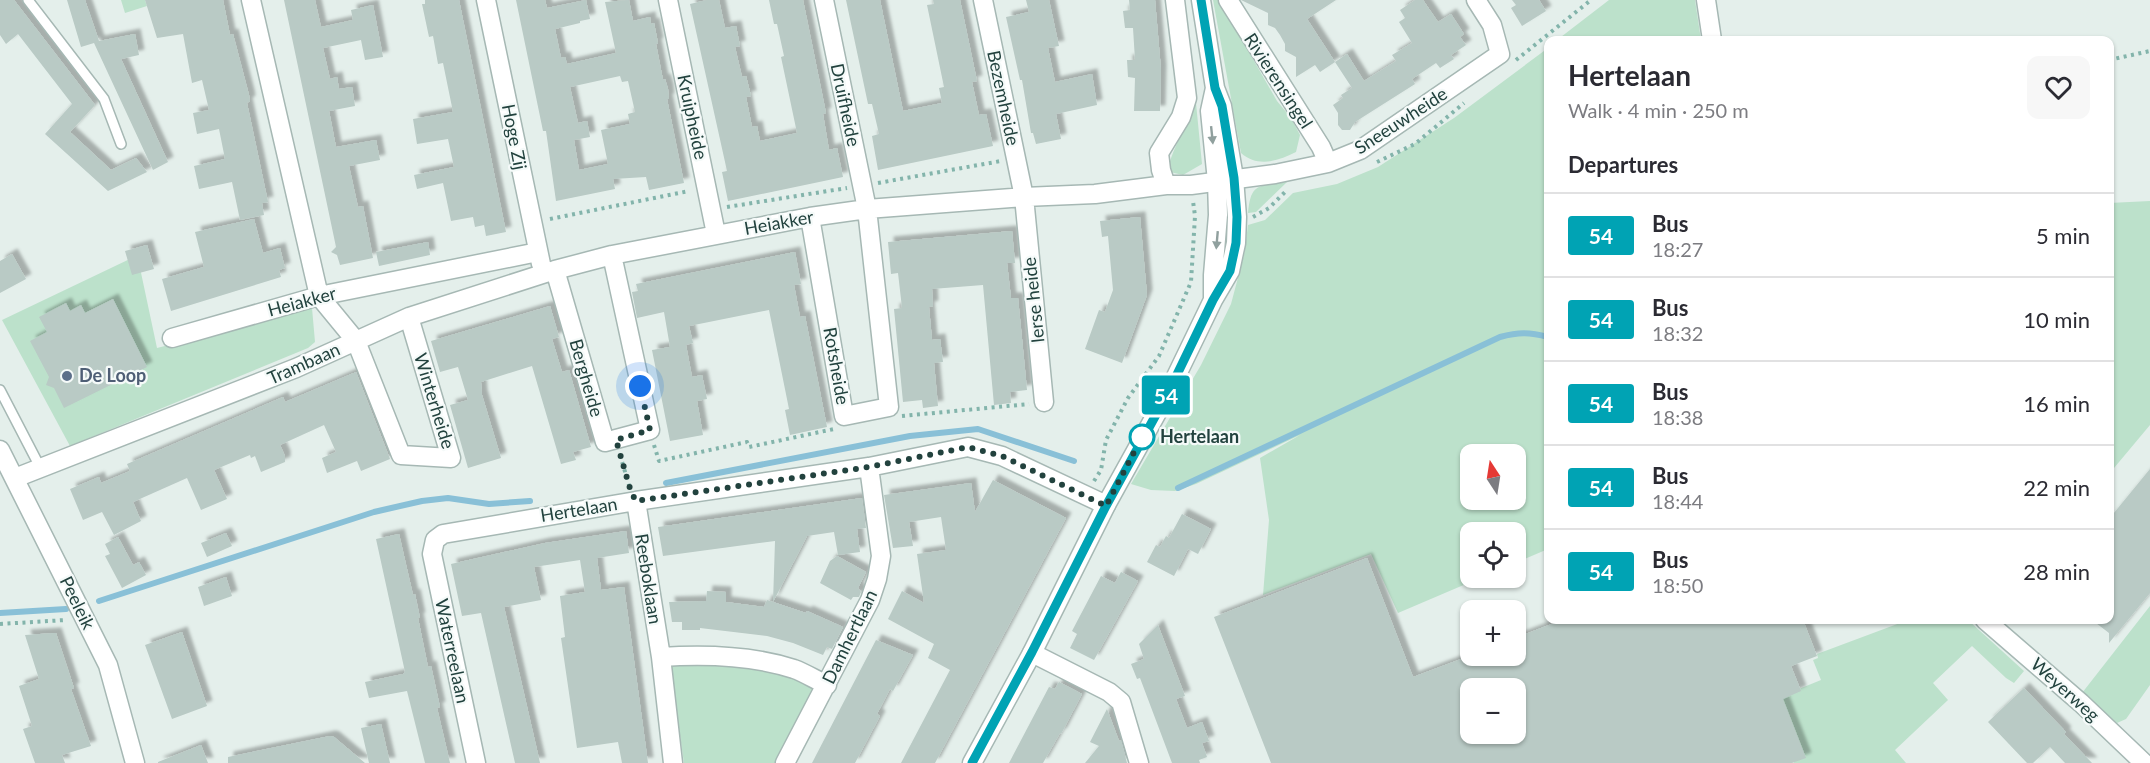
<!DOCTYPE html>
<html lang="en">
<head>
<meta charset="utf-8">
<style>
	:root { --surface:#fff; --page:#f7f7f7; --text:#2b2b33; --muted:#7c7c81; --line:#e1e1e2 }
	body { margin:0; font-family:Lato,sans-serif; background:var(--page); color:var(--text); height:100vh; display:flex; flex-direction:column; font-size:22px; white-space:nowrap }
	* { box-sizing:border-box; margin:0 }
	p { font-size:20px; color:var(--muted) }
	.icon { flex:none; width:33px; height:33px; fill:none; stroke:currentColor; stroke-width:2; stroke-linecap:round; stroke-linejoin:round }
	.map { position:relative; flex:1; overflow:hidden }
	.side { position:absolute; left:1544px; top:36px; width:570px; height:588px; display:flex; flex-direction:column; background:var(--surface); border-radius:12px; box-shadow:0 2px 4px #0004 }
	.side>* { flex:none }
	.badge { padding:0 12px; border-radius:4px; font-size:21px; line-height:39px }
	.needle { width:39px; rotate:348deg }
	.tools { position:absolute; left:1460px; top:444px; display:grid; gap:12px }
	.tools a { display:grid; place-items:center; width:66px; height:66px; border-radius:12px; background:var(--surface); box-shadow:0 2px 4px #0004; font-size:30px }
	.you { position:absolute; width:30px; height:30px; margin:-15px; border:4px solid #fff; border-radius:50%; background:#1a73e8; box-shadow:0 0 0 9px #1a73e833 }
	.map>.badge { position:absolute; translate:-50% -50%; box-shadow:0 0 0 3px #fff }
	h2 { padding:0 24px; font-size:22px; line-height:54px }
	.round { display:grid; place-items:center; flex:none; width:63px; height:63px; border-radius:12px; background:var(--page) }
	.summary { display:flex; align-items:center; justify-content:space-between; height:102px; padding:0 24px }
	h1 { font-size:28px; font-weight:700; line-height:45px }
	ul { padding:0; list-style:none }
	li { display:flex; align-items:center; gap:18px; height:84px; padding:0 24px; border-top:2px solid var(--line) }
	li div { flex:1 }
	li b { display:block; font-size:22px }
	li em { font-style:normal }
	li .badge { min-width:66px; font-weight:700; text-align:center }
	.map>svg:first-child { display:block }
	.green { fill:#bce1cb; fill-rule:evenodd }
	.lines { fill:none; stroke-linecap:round; stroke-linejoin:round }
	.stream { stroke:#89c0d7; stroke-width:6 }
	.building { fill:#b9cac5; fill-rule:evenodd; filter:url(#shadow) }
	.service-casing { stroke:#a6b8b4; stroke-width:12 }
	.minor-casing { stroke:#a6b8b4; stroke-width:21 }
	.tertiary-casing { stroke:#a6b8b4; stroke-width:21 }
	.path { stroke:#83b4ab; stroke-width:4; stroke-dasharray:3 4.5; stroke-linecap:butt }
	.service { stroke:#fff; stroke-width:9 }
	.minor { stroke:#fff; stroke-width:18 }
	.tertiary { stroke:#fff; stroke-width:18 }
	.oneway { fill:#90a09e }
	.line-casing { stroke:#fff; stroke-width:14 }
	.line { stroke:#00a3b4; stroke-width:9 }
	.walk { stroke:#22423e; stroke-width:6; stroke-dasharray:0 10.8 }
	.service-dot { fill:#5c6f8a; stroke:#f5faf9; stroke-width:2 }
	.stop-dot { fill:#fff; stroke:#00a3b4; stroke-width:3 }
	.labels { text-anchor:middle; stroke-width:4.5; stroke-linejoin:round; paint-order:stroke }
	.street-label { font-size:18px; fill:#22423e; stroke:#f5faf9 }
	.service-label { font-size:18px; font-weight:bold; fill:#4e5e75; stroke:#f5faf9; text-anchor:start }
	.stop-label { font-size:18px; font-weight:bold; fill:#22423e; stroke:#f5faf9; text-anchor:start }
</style>
</head>
<body>
<div class="map">
<svg width="2150" height="763" viewBox="0 0 2150 763">
	<defs>
		<filter id="shadow"><feDropShadow dx="5.5" dy="-5.5" stdDeviation="1.5" flood-color="#0004"/></filter>
	</defs>
	<rect width="100%" height="100%" fill="#e4efeb"/>
	<path class="green" d="M121,0h24l2,6 -22,7z
		M1213,0h6l58,101 14,17 9,17 -4,17c-18,9 -38,16 -55,1z
		M1609,0h86l6,40h-144z
		M1548,48v501l-33,14v-31h-45v46h10l-82,35 -27,-59 -108,41 6,-75 -9,-62 40,-23 -104,49 -21,7 -24,-1 -20,-6 70,-119 30,-61 13,-49 4,-30 17,-5 28,-27 44,-9 41,-17 76,-49zM1470,454h45v46h-45z
		M1196,103l6,61 -19,11 -13,-3 -2,-4c6,-23 19,-43 28,-65z
		M1287,182l-31,30 -8,1c3,-32 11,-26 39,-31z
		M2150,201v224l-41,49v-271z
		M134,257l6,11 17,80 155,-40 3,34 -7,6 -238,98 -68,-126z
		M2150,606v79l-24,34 -9,4 -35,-30z
		M1908,620h60l56,51 -10,12 -8,-5 -34,-32 -39,37 15,17 -53,50 11,13h-112l-22,-63 49,-20 -8,-20 5,-2 -1,-4z
		M669,659h46l71,16 31,13 -40,75h-93z"/>
	<g class="lines">
		<path class="stream" d="M666,483l244,-47 68,-7 96,32
			M1178,488l322,-151c18,-5 30,-5 48,0
			M99,601l275,-89 48,-11 26,-3 41,6 41,-3
			M0,613l66,-4"/>
	</g>
	<path class="building" d="M0,0h14l81,105 -25,27 41,38 25,-12 11,14 -39,19 -63,-57 27,-30 -54,-70 -12,10 -6,-9z
		M67,0h18l14,41 36,-7 4,21 -18,4 47,103 -15,8 -59,-127 -13,4z
		M145,0h78l7,35 3,-1 16,61 1,6 -3,2 21,99 -6,1 2,12 -24,5 -8,-38 -33,7 -5,-23 31,-7 -6,-30 -22,5 -4,-21 16,-3 -7,-30 -10,3 -9,-49 -26,4z
		M284,0h31l6,27 32,-7 -2,-10 22,-5 10,52 -18,3 -4,-20 -38,8 7,31 7,-2 2,12 13,-2 3,19 -26,5 7,36 40,-7 4,20 -31,6 9,41 5,-1 10,52 -33,7 -3,-10 -6,-3 5,-5z
		M425,0h34l47,232 -20,4 -2,-11 -9,2 -2,-10 -22,4 -8,-38 -26,6 -3,-14 40,-8 -6,-28 -31,5 -4,-25 40,-7 -10,-49 -5,1 -5,-28 -4,1 -7,-33h3z
		M516,0h29l2,8 39,-8 4,19 -10,2v2l-25,6 6,29 4,-1 2,7 49,-11 -11,-51 24,-2 4,21 17,-4 1,7 3,-1 4,20 -2,1 7,36 2,-1 3,10 1,10h-2l17,84 -35,7 -3,-13 -33,2 2,10 -59,12 -10,-70h-3zM620,76l2,6 6,-1 7,31 -7,2 2,10 -29,6 7,34 -29,6 -5,-30 16,-3 -3,-16 -9,2 -8,-36z
		M707,0h12l6,28 11,-2 4,20 -5,1 7,30 4,-1 5,20 -5,1 6,30 5,-1 3,15 37,-8 -16,-76 3,-1 -7,-32h-3l-5,-24h34l23,113 -3,1 6,36 8,-2 6,29 -115,24 -6,-29 5,-1 -37,-167z
		M846,0h34l23,111 39,-8 -3,-15 5,-1 -17,-82 7,-1 -1,-4h27l17,81 -5,1 7,33 7,-1 7,32 -115,24 -6,-34 7,-2 -7,-30h-4z
		M1026,0h23l10,46 -11,2 7,34 37,-8 5,31 -41,9 5,25 -25,5 -3,-11h-2l-9,-53h-2l-14,-63 23,-5z
		M1129,0h26l6,70 -1,41h-26l1,-33 -7,-1 -1,-17h8l-2,-32h-8l-2,-17 7,-1z
		M1241,0h95l-29,19 28,43 -15,10 -5,-7 -19,12v-20l-11,-6v-7l-5,-9 -5,-7 -7,-3v-12z
		M1415,0h8l15,22 13,-8 13,20 -4,3 6,8 -15,10 3,4 -14,9 -4,-5 -24,16 3,5 -60,38 -5,8h-8l-4,-5v-12l-5,-8 10,-7 -2,-3 11,-7 -17,-26 12,-8 17,27 32,-20 -4,-6 20,-12 -13,-21 6,-4 -5,-8z
		M1512,0h27l7,11 -24,15 -11,-18 5,-3z
		M1140,217l7,78 -25,68 -37,-14 14,-39 6,2 8,-22 -5,-54 -6,1 -2,-16z
		M254,219l9,34 17,-5 5,20 -6,2 2,7 -110,34 -9,-32 42,-12 -9,-35z
		M1012,231l3,32h-8l4,35h7l9,92 -17,2 1,11 -17,2 -11,-120 -51,4 1,17 -4,1 3,33 8,-1 3,23 -9,1 4,43 -15,2 -1,-8 -19,2 -9,-93 8,-1 -4,-35 -7,1 -3,-32z
		M428,242l2,13 -51,11 -3,-14z
		M147,245l7,24 -22,6 -7,-24z
		M795,252l6,32 -7,1 6,32 5,-1 22,111 -37,8 -5,-25 4,-1 -20,-99 -80,16 4,17 -7,2 6,32 10,-2 5,24 -10,2 6,34 -33,6 -18,-91 18,-3 -6,-35 -27,6 -5,-26 6,-1 -2,-7z
		M12,254l14,25 -26,14v-32z
		M113,299l34,68 -83,41 -10,-20 -8,-3 3,-8 -19,-36 17,-9 -8,-15 27,-14 4,8 11,-6 4,8z
		M550,306l9,31 -7,2 10,33 7,-2 22,77 -18,5 3,8 -15,4 -29,-98 -51,16 1,13 19,63 -33,10 -18,-63 18,-5 -10,-33 -18,5 -9,-31z
		M356,372l34,87 -29,12 -4,-10 -30,12 -5,-15 14,-6 -12,-27 -44,20 5,11v6l-24,10 -6,-16 -4,2 -1,-3 -36,15 13,29 -26,11 -14,-32 -54,24 8,19 -27,14 -12,-23 -19,8 -13,-31 29,-12 2,6 29,-12 -3,-7 156,-67 2,5z
		M2150,469v124l-41,50v-10l-17,-13h17v-101z
		M993,480l73,38 -131,245h-34l49,-93 -22,-12 6,-14 -46,-25 14,-28 22,12 -7,-49 29,-4 -5,-33 -32,5 4,24 -20,2 -9,-53 87,-12 4,29z
		M862,498l4,30 -9,1 3,23 -22,3 -4,-23 -27,4 -34,66 2,-61 -112,15 -5,-29z
		M1182,514l29,15 -13,25 -10,-5 -14,27 -27,-14 9,-17 4,2 6,-11 3,2z
		M626,531l3,22 -32,5 4,32 23,-3 24,176h-26l-4,-21 -41,6 -16,-110 4,-1 -5,-41 25,-4 -5,-32 -46,7 7,33 -37,7 36,156h-25l-34,-150 -19,3 -11,-52 94,-21z
		M226,533l6,13 -25,11 -6,-14z
		M399,534l14,61 2,-1 5,24h-2l10,49 3,-1 9,41 -3,1 13,55h-25l-18,-72 -38,7 -4,-16 38,-8 2,-2 -29,-133z
		M118,537l15,28 6,-3 7,13 -24,13 -17,-32 5,-2 -5,-10z
		M837,556l29,16 -8,16 3,4 -2,5h-6l-2,3 -31,-17 10,-22z
		M1367,558l46,119 56,-21h46v-18l47,-18h241l14,36 -26,10 10,25 -18,8 23,59 -14,5h-521l-57,-146zM1470,688h45v46h-45z
		M1121,572l17,9 -44,79 -24,-12 7,-14 -5,-3 29,-55 14,7z
		M226,577l6,19 -28,10 -6,-19z
		M707,591l19,1v10l38,5 3,-7 39,13 1,-2 36,16 -11,22 -5,-2 -4,8 -30,-12 -26,-7 -67,-8v2h-18v-8h-10l-3,-20 37,-1z
		M1158,625l27,71 -9,3 11,29 15,-6 7,19 -7,2 5,14 -8,3 1,3h-28l-32,-85 -3,1 -6,-15 13,-5 -5,-15z
		M182,632l25,74 -35,13 -27,-74z
		M56,633l18,55 -3,1 20,57 -29,9 3,8h-30l-12,-34 9,-3 -13,-40 20,-7 -14,-44z
		M876,640l37,15 -20,36 -3,-2 -13,25 3,2 -25,47h-43z
		M1059,682l23,12 -21,40 -1,-1 -17,30h-34l40,-76 6,2z
		M2024,688l42,44 -2,2 28,29h-27l-15,-16 -17,16h-6l-39,-41z
		M1107,709l12,32 2,-1 6,23h-42l14,-17 -9,-4z
		M381,724l9,39h-21l-8,-35z
		M330,736l4,1 31,26h-137v-6z
		M201,745l7,18h-50v-1z"/>
	<g class="lines">
		<g class="service-casing">
			<path id="service" d="M28,0l76,99 17,45
				M0,390l41,79"/>
		</g>
		<g class="minor-casing">
			<path id="minor" d="M251,0l68,296 37,45 45,114 50,3 -42,-141
				M486,0l55,264
				M668,0l48,234
				M983,0l41,197 20,205
				M1228,0l93,147 7,16
				M1706,0l6,40
				M1166,185l-5,-15 -2,-17 22,-36 6,-19 -12,-98
				M810,217l34,199 45,-9 -22,-198 -43,-209
				M555,270l50,172 45,-12 -38,-175
				M172,338l147,-42 219,-44
				M0,450l108,215 27,98
				M15,478l281,-110 113,-51 146,-47 57,-15 198,-38 57,-8 157,-12 71,-3 71,-9h25l84,-11 53,-11 32,-13 140,-96 -8,-29 -16,-25
				M636,501l25,156 12,106
				M1985,620l96,83 63,60
				M1032,653l77,39 12,10 18,61
				M661,657c44,-3 90,-2 133,12 11,4 22,11 33,16
				M476,763l-44,-209 3,-14 8,-6 193,-33 233,-34 99,-20 34,9 104,49
				M785,763l85,-163 7,-21 4,-23 -12,-89"/>
		</g>
		<g class="tertiary-casing">
			<path id="tertiary" d="M1213,298v-23l5,-60 -1,-34 -7,-70 5,-23
				M972,763l60,-110 74,-148 63,-114 44,-91 17,-29 6,-28 1,-26 -3,-39 -12,-72 -7,-18 -14,-88"/>
		</g>
		<path class="path" d="M1516,60l75,-60
			M2109,60l41,-9
			M1377,162l38,-18 49,-41
			M878,183l123,-22
			M727,207l120,-19
			M1253,217l16,-9 18,-18
			M550,219l139,-28
			M902,416l127,-12
			M654,445l5,16 88,-19 2,5 85,-18
			M620,455l9,30
			M1094,481l7,-11 5,-30 22,-42 31,-42 32,-74 4,-66 -2,-15
			M0,624l66,-4"/>
		<use href="#service" class="service"/>
		<use href="#minor" class="minor"/>
		<use href="#tertiary" class="tertiary"/>
	</g>
	<defs><path id="oneway-solid" d="M-6-.8H1V-3.2L6.5 0L1 3.2V.8H-6Z" transform="scale(1.5)"/></defs>
	<g class="oneway">
		<use href="#oneway-solid" transform="translate(1212 135) rotate(84)"/>
		<use href="#oneway-solid" transform="translate(1217 240) rotate(95)"/>
	</g>
	<g class="lines">
		<g class="line-casing">
			<path id="line" d="M972,763l60,-111 74,-146 63,-115 44,-91 17,-29 6,-28 1,-26 -3,-39 -12,-72 -7,-18 -14,-88"/>
		</g>
		<use href="#line" class="line"/>
		<path class="walk" d="M640,386l10,44 -34,10 15,52 5,9 233,-34 99,-20 34,9 104,50 36,-69"/>
	</g>
	<circle class="service-dot" cx="67" cy="376" r="6"/>
	<circle class="stop-dot" cx="1142" cy="437" r="12"/>
	<g class="labels">
		<g class="street-label">
			<text transform="translate(1278 81) rotate(57)" y="6">Rivierensingel</text>
			<text transform="translate(1003 98) rotate(78)" y="6">Bezemheide</text>
			<text transform="translate(845 105) rotate(78)" y="6">Druifheide</text>
			<text transform="translate(692 117) rotate(78)" y="6">Kruipheide</text>
			<text transform="translate(1401 121) rotate(-33)" y="6">Sneeuwheide</text>
			<text transform="translate(514 137) rotate(79)" y="6">Hoge Zij</text>
			<text transform="translate(779 223) rotate(-10)" y="6">Heiakker</text>
			<text transform="translate(1034 300) rotate(-96)" y="6">Ierse heide</text>
			<text transform="translate(302 302) rotate(-15)" y="6">Heiakker</text>
			<text transform="translate(304 364) rotate(-24)" y="6">Trambaan</text>
			<text transform="translate(836 366) rotate(80)" y="6">Rotsheide</text>
			<text transform="translate(586 378) rotate(74)" y="6">Bergheide</text>
			<text transform="translate(434 401) rotate(73)" y="6">Winterheide</text>
			<text transform="translate(579 510) rotate(-9)" y="6">Hertelaan</text>
			<text transform="translate(648 579) rotate(81)" y="6">Reeboklaan</text>
			<text transform="translate(77 603) rotate(64)" y="6">Peeleik</text>
			<text transform="translate(850 637) rotate(-64)" y="6">Damhertlaan</text>
			<text transform="translate(452 651) rotate(78)" y="6">Waterreelaan</text>
			<text transform="translate(2065 690) rotate(42)" y="6">Weyerweg</text>
		</g>
		<g class="service-label">
			<text x="79" y="382">De Loop</text>
		</g>
		<g class="stop-label">
			<text x="1160" y="443">Hertelaan</text>
		</g>
	</g>
</svg>
<div class="tools">
<a><svg class="needle" viewBox="-14 -14 28 28"><path d="M0-13l5 13h-10z" fill="#e53935"/><path d="M0 13l5-13h-10z" fill="#7c7c81"/></svg></a>
<a><svg class="icon" aria-label="locate" viewBox="0 0 24 24"><circle cx="12" cy="12" r="6"/><path d="M12 2v4M12 18v4M2 12h4M18 12h4"/></svg></a>
<a>+</a>
<a>−</a>
</div>
<div class="you" style="left:640px;top:386px"></div>
<b class="badge" style="left:1166px;top:395px;background:#00a3b4;color:#fff">54</b>
<section class="side">
<div class="summary"><div><h1>Hertelaan</h1><p>Walk · 4 min · 250 m</p></div><a class="round"><svg class="icon" aria-label="heart" viewBox="0 0 24 24"><path d="M12 20l-8-8c-3-5 5-10 8-4 3-6 11-1 8 4z"/></svg></a></div>
<h2>Departures</h2>
<ul>
<li><span class="badge" style="background:#00a3b4;color:#fff">54</span><div><b>Bus</b><p>18:27</p></div><em>5 min</em></li>
<li><span class="badge" style="background:#00a3b4;color:#fff">54</span><div><b>Bus</b><p>18:32</p></div><em>10 min</em></li>
<li><span class="badge" style="background:#00a3b4;color:#fff">54</span><div><b>Bus</b><p>18:38</p></div><em>16 min</em></li>
<li><span class="badge" style="background:#00a3b4;color:#fff">54</span><div><b>Bus</b><p>18:44</p></div><em>22 min</em></li>
<li><span class="badge" style="background:#00a3b4;color:#fff">54</span><div><b>Bus</b><p>18:50</p></div><em>28 min</em></li>
</ul>
</section>
</div>
</body>
</html>
